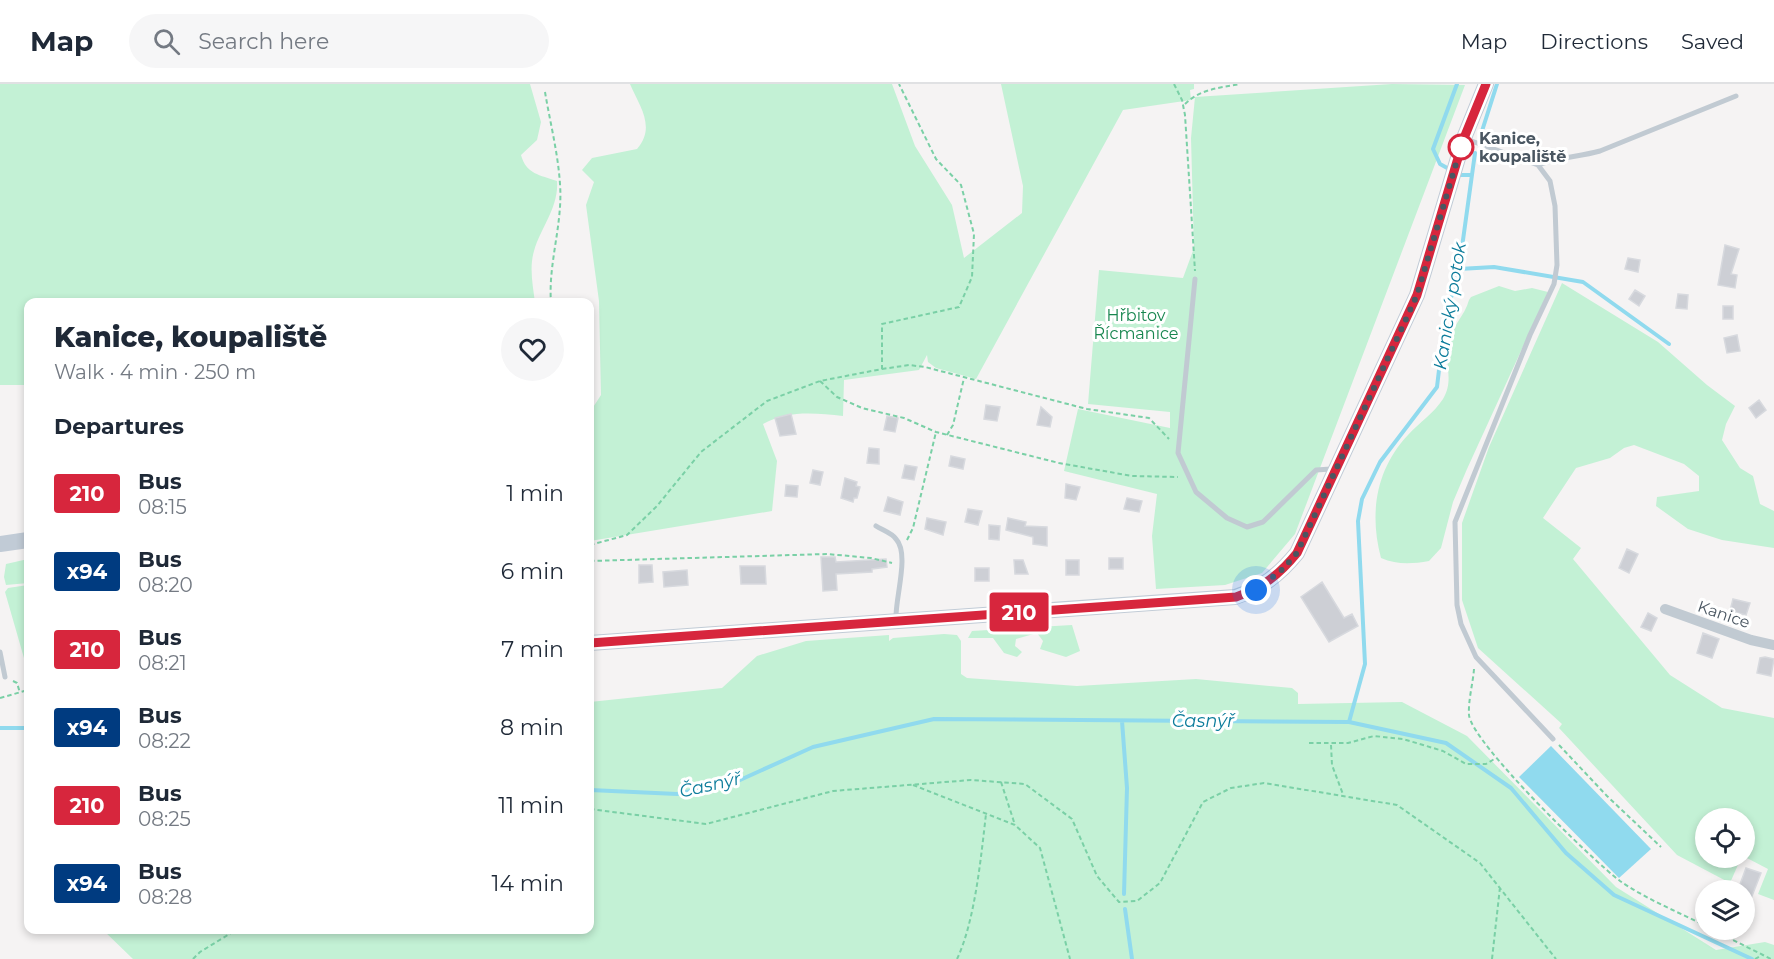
<!DOCTYPE html>
<html lang="en">
<head>
<meta charset="utf-8">
<style>
	:root { --surface:#fff; --page:#f6f6f7; --text:#1f2937; --muted:#747a83; --line:#e0e1e3 }
	body { margin:0; font-family:Montserrat,sans-serif; background:var(--page); color:var(--text); height:100vh; display:flex; flex-direction:column; font-size:22px; white-space:nowrap }
	* { box-sizing:border-box; margin:0 }
	p { font-size:20px; color:var(--muted) }
	.icon { flex:none; width:33px; height:33px; fill:none; stroke:currentColor; stroke-width:2; stroke-linecap:round; stroke-linejoin:round }
	.map { position:relative; flex:1; overflow:hidden }
	.panel { position:absolute; left:24px; top:214px; width:570px; height:636px; display:flex; flex-direction:column; background:var(--surface); border-radius:12px; box-shadow:0 3px 9px #0003 }
	.panel>* { flex:none }
	.badge { padding:0 12px; border-radius:4px; font-size:21px; line-height:39px }
	.controls { position:absolute; left:1695px; top:724px; display:grid; gap:12px }
	.controls a { display:grid; place-items:center; width:60px; height:60px; border-radius:50%; background:var(--surface); box-shadow:0 3px 9px #0003; font-size:30px }
	.you { position:absolute; width:30px; height:30px; margin:-15px; border:4px solid #fff; border-radius:50%; background:#1a73e8; box-shadow:0 0 0 9px #1a73e833 }
	.map>.badge { position:absolute; translate:-50% -50%; box-shadow:0 0 0 3px #fff }
	h2 { padding:0 30px; font-size:22px; line-height:54px }
	.round { display:grid; place-items:center; flex:none; width:63px; height:63px; border-radius:32px; background:var(--page) }
	.head { display:flex; align-items:center; justify-content:space-between; height:102px; padding:0 30px }
	h1 { font-size:28px; font-weight:800; line-height:45px }
	ul { padding:0; list-style:none }
	li { display:flex; align-items:center; gap:18px; height:78px; padding:0 30px }
	li div { flex:1 }
	li b { display:block; font-size:22px }
	li em { font-style:normal }
	li .badge { min-width:66px; font-weight:700; text-align:center }
	header { display:flex; align-items:center; gap:36px; box-sizing:border-box; height:84px; padding:0 30px; background:var(--surface); border-bottom:2px solid var(--line) }
	header strong { font-size:28px }
	nav { display:flex; gap:33px; margin-inline-start:auto; font-size:21px }
	.search { width:420px; height:54px; background:var(--page); display:flex; align-items:center; gap:15px; box-sizing:border-box; padding:0 21px; border-radius:33px; color:var(--muted); font-size:22px }
	.map>svg:first-child { display:block }
	.green { fill:#c3f1d5 }
	.water { fill:#90daee }
	.lines { fill:none; stroke-linecap:round; stroke-linejoin:round }
	.stream { stroke:#90daee; stroke-width:4 }
	.building { fill:#cdcfd5; stroke:#d7d9de; stroke-width:1.5 }
	.path { stroke:#7ad0a6; stroke-width:2; stroke-dasharray:4.5 3; stroke-linecap:butt }
	.service { stroke:#c1cad2; stroke-width:5 }
	.minor { stroke:#c1cad2; stroke-width:10 }
	.secondary { stroke:#c1cbd6; stroke-width:16 }
	.line-casing { stroke:#fff; stroke-width:14 }
	.line { stroke:#d7263d; stroke-width:9 }
	.walk { stroke:#4a5661; stroke-width:6; stroke-dasharray:0 10.8 }
	.stop-dot { fill:#fff; stroke:#d7263d; stroke-width:3 }
	.labels { text-anchor:middle; stroke-width:6; stroke-linejoin:round; paint-order:stroke }
	.stop-label { font-size:16px; font-weight:bold; fill:#4a5661; stroke:#fff; text-anchor:start }
	.park-label { font-size:16px; fill:#17864f; stroke:#fff }
	.street-label { font-size:16px; fill:#4a5661; stroke:#fff }
	.water-label { font-size:18px; font-style:italic; fill:#0c7c9b; stroke:#fff }
</style>
</head>
<body>
<header>
<strong>Map</strong>
<div class="search"><svg class="icon" aria-label="search" viewBox="0 0 24 24"><circle cx="10" cy="10" r="6"/><path d="M15 15l6 6"/></svg>Search here</div>
<nav><a>Map</a><a>Directions</a><a>Saved</a></nav>
</header>
<div class="map">
<svg width="1774" height="875" viewBox="0 0 1774 875">
	<rect width="100%" height="100%" fill="#f5f3f3"/>
	<path class="green" d="M0,0h530l11,38 -4,18 -16,15c5,19 19,20 36,26 2,26 -16,46 -23,70 -5,17 -1,35 1,52h-507v82h-28z
		M630,0h262l23,62 37,59 12,53 58,-45 1,-27 -22,-102h193v5l-4,1 1,10 -68,10 -147,269 -40,-11 -8,-6 -1,-7 -8,15 -75,10 -1,36c-28,-3 -55,-6 -80,8l14,37 -5,50 -182,30v-129l11,-17 -2,-94 -13,-96 8,-23 -12,-12 10,-12 45,-9c19,-22 3,-42 -7,-65z
		M1392,0l73,1 -170,449 -33,39 -37,12 -69,4 -4,-53 5,-42 -93,-23 14,-62 92,19v-16l-82,-8 11,-134 84,8 11,-30 -3,-110 4,-41z
		M1562,199l96,59 49,43 28,21 -9,18 -4,16 18,28 13,8 7,28 14,7v37l-52,-8 -34,-11 -32,-23 1,-9 42,-6v-15l-15,-12 -50,-19 -10,3 -14,10 -34,10 -33,50 38,30 -8,11 97,116 52,33 52,10v182l-16,-6 10,-25 -23,-12 -1,-38h-38v39h35l-11,25 -53,-28 -118,-127 3,-4 -84,-76 -16,-48v-77l27,-76z
		M1499,202l16,5 17,-3 16,4 -81,177 -14,33 -12,46 -12,13c-17,3 -32,4 -48,-3 -12,-45 -5,-89 27,-123 12,-13 25,-21 35,-36 11,-18 2,-35 4,-54 3,-17 18,-29 22,-45l2,-3z
		M28,475v24l-22,2 -2,-8 2,-13z
		M28,501v87l-23,-80 3,-4z
		M1072,541l8,26 -14,6 -26,-8 3,-8 -6,-8 -21,6 -1,7 7,6 -5,5 -13,-4 -11,-15h-25l4,-7z
		M944,550l13,1 4,6v33l6,4 110,8 119,-7 96,9 6,5v11l104,-2 65,34 149,151 100,63 49,-8 9,3v14h-1641l-30,-29h487v-228l132,-14 35,-32 49,-15 83,-6v6l4,-3z"/>
	<path class="water" d="M1551,662l100,103 -32,29 -100,-101z"/>
	<g class="lines">
		<path class="stream" d="M1482,47l15,-47
			M1449,85l-9,-5 -7,-15 24,-65
			M1456,91h14
			M1459,185l35,-2 89,15 86,62
			M1122,637l5,67 -3,106
			M1349,638l16,-58 -7,-143 4,-22 18,-37 57,-75 8,-68 14,-50 16,-116
			M0,644h28
			M590,706l87,4 63,-14 73,-33 121,-28 415,3 97,21 65,45 55,65 48,42 138,64
			M1125,825l7,50"/>
	</g>
	<path class="building" d="M1725,161l14,4 -8,25 6,1 -2,13 -17,-3z
		M1628,174l12,2 -2,12 -13,-3z
		M1635,206l10,6 -6,10 -10,-7z
		M1678,210l10,1 -1,14 -11,-1z
		M1723,222h10v13h-10z
		M1737,251l3,16 -13,2 -3,-15z
		M1759,316l7,10 -10,8 -7,-10z
		M986,321l14,2 -3,14 -13,-2z
		M1041,323l11,10 -2,10 -13,-2z
		M791,330l5,20 -16,2 -5,-18z
		M887,332l11,2 -3,14 -11,-2z
		M869,364l10,1v15l-12,-1z
		M951,372l14,3 -2,10 -14,-3z
		M905,381l12,2 -3,13 -12,-2z
		M813,386l10,2 -3,13 -10,-2z
		M845,394l12,4 -1,4 4,1 -3,11h-3l-1,4 -12,-4z
		M1066,400l14,3 -4,13 -11,-2z
		M786,401l12,1 -1,11 -12,-1z
		M888,413l15,5 -3,13 -16,-4z
		M1127,414l15,3 -3,11 -15,-3z
		M968,425l14,2 -4,14 -13,-3z
		M927,434l19,4 -3,13 -18,-6z
		M1008,434l18,4 -1,4 22,1v19l-14,-2v-7l-27,-7z
		M989,441l11,1 -1,14 -10,-1z
		M1627,465l11,5 -9,19 -10,-5z
		M821,473h14l1,5 50,-3 1,8 -15,2v3l-36,2 1,16 -14,1z
		M1109,474h14v11h-14z
		M1014,476h9l5,14h-13z
		M1066,476h13v15h-13z
		M639,481h13l1,17 -14,1z
		M740,482h25l1,18h-25z
		M975,484h14v13h-14z
		M687,486l1,15 -24,2 -1,-15z
		M1322,498l22,36 8,-4 6,12 -29,16 -28,-45z
		M1733,515l17,4 -4,12 -16,-4z
		M1648,529l9,5 -6,13 -10,-4z
		M1703,549l16,6 -7,19 -15,-5z
		M1765,573l9,2 -3,17 -14,-3 3,-15z
		M1746,784l15,5 -16,41 -1,-25 -5,-2z"/>
	<g class="lines">
		<path class="path" d="M1174,0l8,16 3,15 10,156
			M545,8c5,30 13,61 15,92 3,40 -12,79 -9,119
			M1185,20c15,-15 34,-16 55,-20
			M882,285l27,-4 16,2 162,42 62,9 20,21
			M820,297l17,16 25,11 42,10 32,14 123,31 73,13 46,1
			M947,351l6,-10 11,-47
			M907,456l6,-12 23,-96
			M590,461l37,-10 30,-29 44,-54 66,-51 53,-20 62,-12v-45l77,-17 13,-30 2,-43 -13,-49 -25,-26 -37,-75
			M590,477l237,-7 44,4 21,5
			M1474,585c-1,14 -6,32 -5,46 3,28 124,146 151,166 26,18 58,31 86,45
			M13,597l4,2 3,10
			M0,614l28,-8
			M1309,659h39l26,-7 29,3 40,12 23,13h20l10,-6
			M1331,661l1,20 12,32
			M1559,661l48,51 54,51
			M1001,698l14,43
			M913,701l102,40 25,23 30,111
			M590,725l116,15 127,-33 138,-11 54,4 47,35 25,57 22,26 18,-1 23,-18 43,-81 28,-14 33,-5 133,22 83,58 76,96
			M1713,846l58,29
			M193,875l7,-7 36,-22
			M957,875c18,-38 24,-102 29,-145
			M1492,875l8,-72
			M1755,875l7,-4"/>
		<path class="service" d="M1466,55l72,26 12,16 5,25 2,59 -3,19 -24,51 -75,187 2,83 4,19 15,33 77,82
			M1538,81c20,-8 41,-8 62,-14l136,-55
			M1195,195l-17,174 18,39 31,26 20,9 16,-5 53,-52 15,-1
			M876,442c6,4 16,7 20,13 14,15 -1,59 0,80
			M0,568l5,25"/>
		<path class="minor" d="M1665,525l86,31 23,5"/>
		<path class="secondary" d="M0,460l28,-4
			M590,559l645,-46c27,-9 44,-22 62,-44l120,-258 47,-157 22,-54"/>
	</g>
	<g class="lines">
		<g class="line-casing">
			<path id="line" d="M590,559l646,-46c26,-9 43,-22 61,-44l120,-258 47,-157 22,-54"/>
		</g>
		<use href="#line" class="line"/>
		<path class="walk" d="M1256,506l27,-21 14,-16 110,-236 10,-22 44,-148"/>
	</g>
	<circle class="stop-dot" cx="1461" cy="63" r="12"/>
	<g class="labels">
		<g class="stop-label">
			<text x="1479" y="60">Kanice,<tspan x="1479" dy="18">koupaliště</tspan></text>
		</g>
		<g class="park-label">
			<text x="1136" y="237">Hřbitov<tspan x="1136" dy="18">Řícmanice</tspan></text>
		</g>
		<g class="street-label">
			<text transform="translate(1724 530) rotate(19)" y="6">Kanice</text>
		</g>
		<g class="water-label">
			<text transform="translate(1450 222) rotate(-81)" y="6">Kanický potok</text>
			<text x="1203" y="643">Časnýř</text>
			<text transform="translate(710 701) rotate(-13)" y="6">Časnýř</text>
		</g>
	</g>
</svg>
<div class="controls">
<a><svg class="icon" aria-label="locate" viewBox="0 0 24 24"><circle cx="12" cy="12" r="6"/><path d="M12 2v4M12 18v4M2 12h4M18 12h4"/></svg></a>
<a><svg class="icon" aria-label="layers" viewBox="0 0 24 24"><path d="M12 4l9 5-9 5-9-5zM3 14l9 5 9-5"/></svg></a>
</div>
<div class="you" style="left:1256px;top:506px"></div>
<b class="badge" style="left:1019px;top:528px;background:#d7263d;color:#fff">210</b>
<section class="panel">
<div class="head"><div><h1>Kanice, koupaliště</h1><p>Walk · 4 min · 250 m</p></div><a class="round"><svg class="icon" aria-label="heart" viewBox="0 0 24 24"><path d="M12 20l-8-8c-3-5 5-10 8-4 3-6 11-1 8 4z"/></svg></a></div>
<h2>Departures</h2>
<ul>
<li><span class="badge" style="background:#d7263d;color:#fff">210</span><div><b>Bus</b><p>08:15</p></div><em>1 min</em></li>
<li><span class="badge" style="background:#003b80;color:#fff">x94</span><div><b>Bus</b><p>08:20</p></div><em>6 min</em></li>
<li><span class="badge" style="background:#d7263d;color:#fff">210</span><div><b>Bus</b><p>08:21</p></div><em>7 min</em></li>
<li><span class="badge" style="background:#003b80;color:#fff">x94</span><div><b>Bus</b><p>08:22</p></div><em>8 min</em></li>
<li><span class="badge" style="background:#d7263d;color:#fff">210</span><div><b>Bus</b><p>08:25</p></div><em>11 min</em></li>
<li><span class="badge" style="background:#003b80;color:#fff">x94</span><div><b>Bus</b><p>08:28</p></div><em>14 min</em></li>
</ul>
</section>
</div>
</body>
</html>
